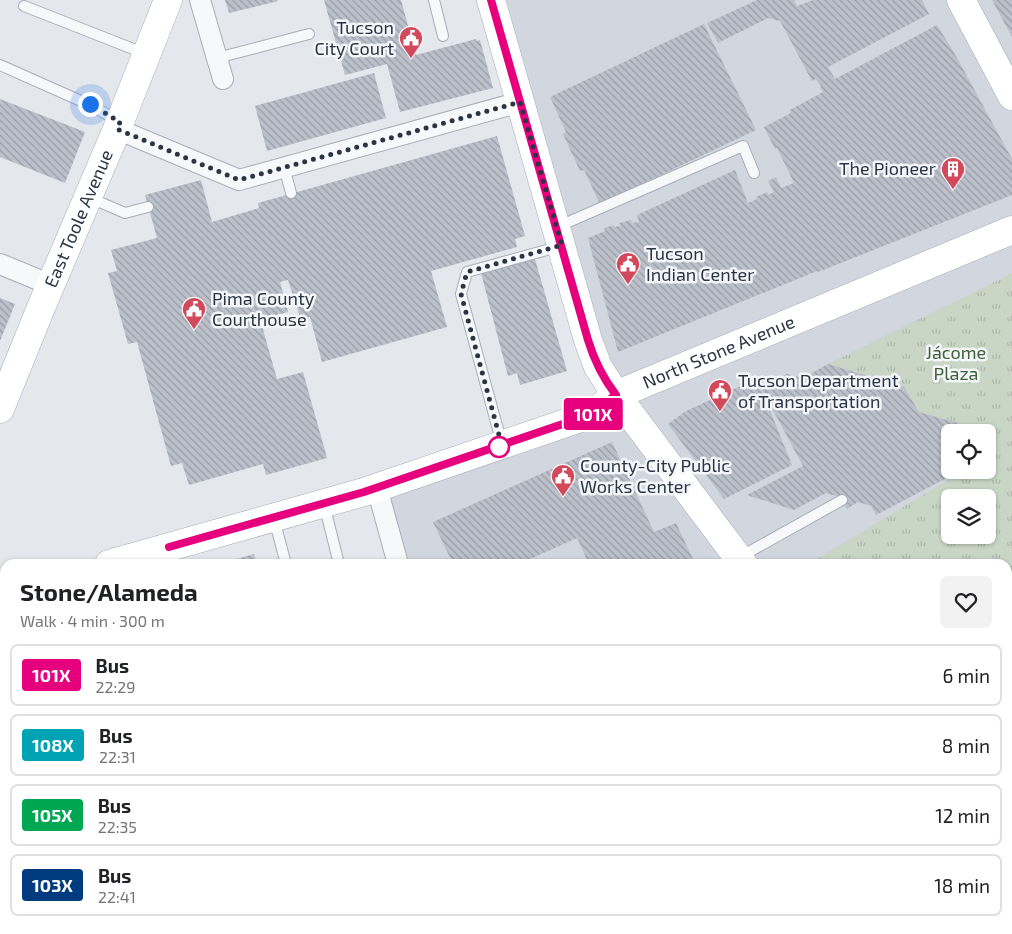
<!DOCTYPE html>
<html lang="en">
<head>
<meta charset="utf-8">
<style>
	:root { --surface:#fff; --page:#f2f2f2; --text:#202124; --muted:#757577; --line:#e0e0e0 }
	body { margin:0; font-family:"Exo 2",sans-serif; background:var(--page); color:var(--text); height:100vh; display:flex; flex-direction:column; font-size:19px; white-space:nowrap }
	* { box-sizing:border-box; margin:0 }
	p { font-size:16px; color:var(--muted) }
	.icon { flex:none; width:28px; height:28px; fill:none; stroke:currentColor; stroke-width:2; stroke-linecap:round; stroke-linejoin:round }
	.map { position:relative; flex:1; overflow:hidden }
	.side { position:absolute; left:0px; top:559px; width:1012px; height:376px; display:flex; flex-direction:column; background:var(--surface); border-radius:15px 15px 0 0; box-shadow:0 1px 4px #0004 }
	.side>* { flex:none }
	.badge { padding:0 10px; border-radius:4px; font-size:18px; line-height:32px }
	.controls { position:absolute; left:941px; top:424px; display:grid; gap:10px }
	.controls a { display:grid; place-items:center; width:55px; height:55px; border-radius:8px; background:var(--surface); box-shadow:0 1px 4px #0004; font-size:25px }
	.you { position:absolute; width:25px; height:25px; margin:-12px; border:4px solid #fff; border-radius:50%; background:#1a73e8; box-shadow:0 0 0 8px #1a73e833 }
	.map>.badge { position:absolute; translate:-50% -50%; box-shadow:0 0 0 2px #fff }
	.round { display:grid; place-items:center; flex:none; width:52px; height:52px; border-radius:8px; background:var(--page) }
	.overview { display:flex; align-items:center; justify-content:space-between; height:85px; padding:0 20px }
	h1 { font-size:24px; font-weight:700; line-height:38px }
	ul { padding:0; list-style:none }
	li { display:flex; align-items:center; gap:15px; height:62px; margin:0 10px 8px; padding:0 10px; border:2px solid var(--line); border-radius:8px }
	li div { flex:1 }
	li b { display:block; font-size:19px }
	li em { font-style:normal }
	li .badge { min-width:55px; font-weight:700; text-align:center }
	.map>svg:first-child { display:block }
	.built { fill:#d2d6de; fill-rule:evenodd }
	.park { fill:url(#park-tufts); fill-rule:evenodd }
	.building { fill:url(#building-back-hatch) }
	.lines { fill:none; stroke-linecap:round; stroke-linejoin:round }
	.lane-casing { stroke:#a9aeb7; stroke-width:12 }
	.street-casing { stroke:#a9aeb7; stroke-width:22 }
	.secondary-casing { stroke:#a9aeb7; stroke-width:29 }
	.lane { stroke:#f7f8fa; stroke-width:10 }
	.street { stroke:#f7f8fa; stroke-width:20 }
	.secondary { stroke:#fff; stroke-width:28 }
	.line-casing { stroke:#fff; stroke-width:11 }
	.line { stroke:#e6007e; stroke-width:8 }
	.walk { stroke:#2b3445; stroke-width:5; stroke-dasharray:0 9 }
	.stop-dot { fill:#fff; stroke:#e6007e; stroke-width:2.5 }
	.labels { text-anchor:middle; stroke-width:5; stroke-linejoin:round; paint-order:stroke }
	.poi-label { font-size:18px; fill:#2b3445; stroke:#f4f6f9; text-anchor:start }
	.street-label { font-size:18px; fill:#2b3445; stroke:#f4f6f9 }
	.park-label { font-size:18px; fill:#3f6138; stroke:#f4f6f9 }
</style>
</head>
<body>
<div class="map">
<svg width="1012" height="934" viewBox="0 0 1012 934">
	<defs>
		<pattern id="park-tufts" width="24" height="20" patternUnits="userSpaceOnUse" patternTransform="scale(1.25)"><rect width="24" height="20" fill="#c9d6c5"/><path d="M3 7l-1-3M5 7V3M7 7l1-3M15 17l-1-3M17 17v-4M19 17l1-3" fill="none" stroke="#adb8ab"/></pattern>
		<pattern id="building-back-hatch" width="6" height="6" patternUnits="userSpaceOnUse" patternTransform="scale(1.25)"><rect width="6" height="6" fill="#bbc0ca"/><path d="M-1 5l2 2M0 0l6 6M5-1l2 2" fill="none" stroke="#989da6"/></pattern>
	</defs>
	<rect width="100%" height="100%" fill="#e4e7ec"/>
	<path class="built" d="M491,0h521v869l-4,-5v-300h-610l-21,-76 231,-87zM950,432h38v38h-38zM950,498h38v37h-38z
		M408,930h240l2,4h-250z"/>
	<path class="park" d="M1012,273v299l-4,2v-10h-200l157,-94h23v-13l2,-2 -2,-1v-22h-27l-4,-9 -38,-11 -15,-25 -76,-23zM950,498h38v37h-38z"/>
	<path class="building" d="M225,0h52l1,1 -49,12z
		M324,0h77l15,55 60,-16v2l4,-1 13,48 -93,24 -13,-48 -42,11z
		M757,0h37l3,6 16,-6h109l7,14 -101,53 7,12 102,-54 19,31 56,103v36l-194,77 -1,-1 -199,81 -30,-114 17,-7 -1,-3 10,-3v2l6,-1v-3l11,-3 1,3 7,-1 -2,-7 98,-45 13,33 9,-4 -1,-2 11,-5 1,3 6,-3 -6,-11 8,-4 5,11 13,-5 -17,-35 -2,1 -11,-22 27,-14 -1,-3 33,-18 -3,-5 1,-1 -5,-7 -4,2 -32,-60 -12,-3 -50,25 -11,-20z
		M992,0h20v37z
		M704,24l52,106 -156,74 -16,-34 -4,1 -17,-37 3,-2 -16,-35z
		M374,73l12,45 -119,33 -12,-45z
		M0,99l85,33 -20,51 -65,-26z
		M497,136l28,100 -10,3 2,8 -86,24 16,56 -125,35 -12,-45 -9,3 -13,-40 -8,2 8,30 -28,7 17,60 26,-7 24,86 -61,17 -3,-11 -74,21 -7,-22 -11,3 -34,-124 -9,2 -20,-71 9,-2 -6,-21 46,-12 -12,-43 56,-15 11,42 47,-14 -1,-5z
		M535,259l32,112 -47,14 -3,-12 -9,3 -27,-103z
		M0,298l15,6 -15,37z
		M828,364l76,23 15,25 38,11 4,9h-11v38h12l-86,45 -5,-9 -13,-4 -11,7 -7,-12 -14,-4 -32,17 -47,-15 56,-29 -42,-78 31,77 -68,34 -56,-75 18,-13 70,-32 5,8 26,-13 16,4z
		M612,442l42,90 22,-9 17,36 -10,5h-94l-12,-26 -58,26h-66l-20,-42z
		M254,554l3,10h-34v-1z
		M1012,680v101l-4,-8v-90z
		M123,930h59l1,4h-64z
		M541,930h41l-7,4h-32z
		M799,930h33l2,4h-32z
		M846,930h56l-7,4h-47z"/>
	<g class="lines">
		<g class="lane-casing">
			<path id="lane" d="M434,0l9,36
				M24,6l122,48
				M217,58l92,-24
				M0,65l90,40 29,16
				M284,167l7,26
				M88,197l37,16 23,-6
				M557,227l186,-81 11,27
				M502,444l-41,-150 6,-22 94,-26
				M324,504l15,60
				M274,519l12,45
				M740,557l102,-57
				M0,701l5,-1
				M223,930l1,4"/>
		</g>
		<g class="street-casing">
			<path id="street" d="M200,0l23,79
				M117,129l122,51 281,-78
				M0,264l51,21
				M377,488l21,76
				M513,930l1,4
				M648,930l2,4
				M935,934l7,-4"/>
		</g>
		<g class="secondary-casing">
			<g id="secondary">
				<path d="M491,0l97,340 10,27 18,28 127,169"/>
				<path d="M961,0l51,96"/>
				<path id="s1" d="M0,409l40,-99 77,-181 51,-129"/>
				<path id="s2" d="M109,564l255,-72 228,-78c10,-5 15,-14 24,-19l396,-165"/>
				<path d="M0,595l5,-2"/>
				<path d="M1008,617l4,-2"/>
				<path d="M0,774l5,19"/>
				<path d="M0,800l5,30"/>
				<path d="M1008,864l4,5"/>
				<path d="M1008,912l4,6"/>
				<path d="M26,930l1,4"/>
				<path d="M51,930l2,4"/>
				<path d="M400,934l8,-4"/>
			</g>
		</g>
		<use href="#lane" class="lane"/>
		<use href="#street" class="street"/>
		<use href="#secondary" class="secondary"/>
	</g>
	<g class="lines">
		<g class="line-casing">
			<path id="line" d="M169,547l195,-55 228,-78c10,-5 15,-14 24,-19 -13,-17 -22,-35 -28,-55l-97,-340"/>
		</g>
		<use href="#line" class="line"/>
		<path class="walk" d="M90,104l30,18 -3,7 122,51 281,-78 42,143 -95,27 -6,22 41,152 -3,1"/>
	</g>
	<defs>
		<g id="civic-pin" transform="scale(1.25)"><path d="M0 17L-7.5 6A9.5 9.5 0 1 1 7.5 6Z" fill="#d1495b" stroke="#f4f6f9"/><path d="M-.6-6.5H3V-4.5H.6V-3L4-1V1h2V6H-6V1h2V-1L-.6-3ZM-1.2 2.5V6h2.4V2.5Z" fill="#fff"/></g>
		<g id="building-pin" transform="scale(1.25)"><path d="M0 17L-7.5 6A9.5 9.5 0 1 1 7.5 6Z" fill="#d1495b" stroke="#f4f6f9"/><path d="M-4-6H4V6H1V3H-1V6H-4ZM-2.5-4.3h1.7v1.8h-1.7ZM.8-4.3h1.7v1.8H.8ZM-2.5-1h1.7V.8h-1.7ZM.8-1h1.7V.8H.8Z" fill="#fff"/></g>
	</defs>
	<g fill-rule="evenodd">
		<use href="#civic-pin" x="411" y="38"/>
		<use href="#building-pin" x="953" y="169"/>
		<use href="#civic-pin" x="628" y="264"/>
		<use href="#civic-pin" x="194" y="309"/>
		<use href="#civic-pin" x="720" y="391"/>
		<use href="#civic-pin" x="563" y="476"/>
	</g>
	<circle class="stop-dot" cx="499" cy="447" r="10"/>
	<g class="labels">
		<g class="poi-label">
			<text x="394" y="34" text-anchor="end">Tucson<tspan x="394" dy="21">City Court</tspan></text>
			<text x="936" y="175" text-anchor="end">The Pioneer</text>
			<text x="646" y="260">Tucson<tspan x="646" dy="21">Indian Center</tspan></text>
			<text x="212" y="305">Pima County<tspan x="212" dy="21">Courthouse</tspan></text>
			<text x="738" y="387">Tucson Department<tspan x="738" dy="21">of Transportation</tspan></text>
			<text x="580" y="472">County-City Public<tspan x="580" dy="21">Works Center</tspan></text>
		</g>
		<g class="street-label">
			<text dy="6" stroke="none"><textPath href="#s1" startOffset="206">East Toole Avenue</textPath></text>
			<text dy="6" stroke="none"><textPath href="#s2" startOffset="648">North Stone Avenue</textPath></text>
		</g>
		<g class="park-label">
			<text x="956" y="359">Jácome<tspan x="956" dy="21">Plaza</tspan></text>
		</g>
	</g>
</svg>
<div class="controls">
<a><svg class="icon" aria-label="locate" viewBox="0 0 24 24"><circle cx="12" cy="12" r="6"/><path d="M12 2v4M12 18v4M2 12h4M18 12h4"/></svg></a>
<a><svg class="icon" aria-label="layers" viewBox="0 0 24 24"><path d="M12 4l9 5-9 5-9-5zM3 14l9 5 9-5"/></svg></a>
</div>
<div class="you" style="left:90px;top:104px"></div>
<b class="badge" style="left:593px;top:414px;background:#e6007e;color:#fff">101X</b>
<section class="side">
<div class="overview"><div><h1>Stone/Alameda</h1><p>Walk · 4 min · 300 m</p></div><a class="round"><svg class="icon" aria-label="heart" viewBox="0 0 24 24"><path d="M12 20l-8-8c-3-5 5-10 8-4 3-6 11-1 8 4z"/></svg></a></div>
<ul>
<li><span class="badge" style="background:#e6007e;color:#fff">101X</span><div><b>Bus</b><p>22:29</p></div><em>6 min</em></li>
<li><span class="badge" style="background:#00a3b4;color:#fff">108X</span><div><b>Bus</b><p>22:31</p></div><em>8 min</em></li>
<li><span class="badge" style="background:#00a651;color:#fff">105X</span><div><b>Bus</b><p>22:35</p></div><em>12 min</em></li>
<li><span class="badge" style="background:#003b80;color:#fff">103X</span><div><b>Bus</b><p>22:41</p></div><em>18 min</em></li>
</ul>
</section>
</div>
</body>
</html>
